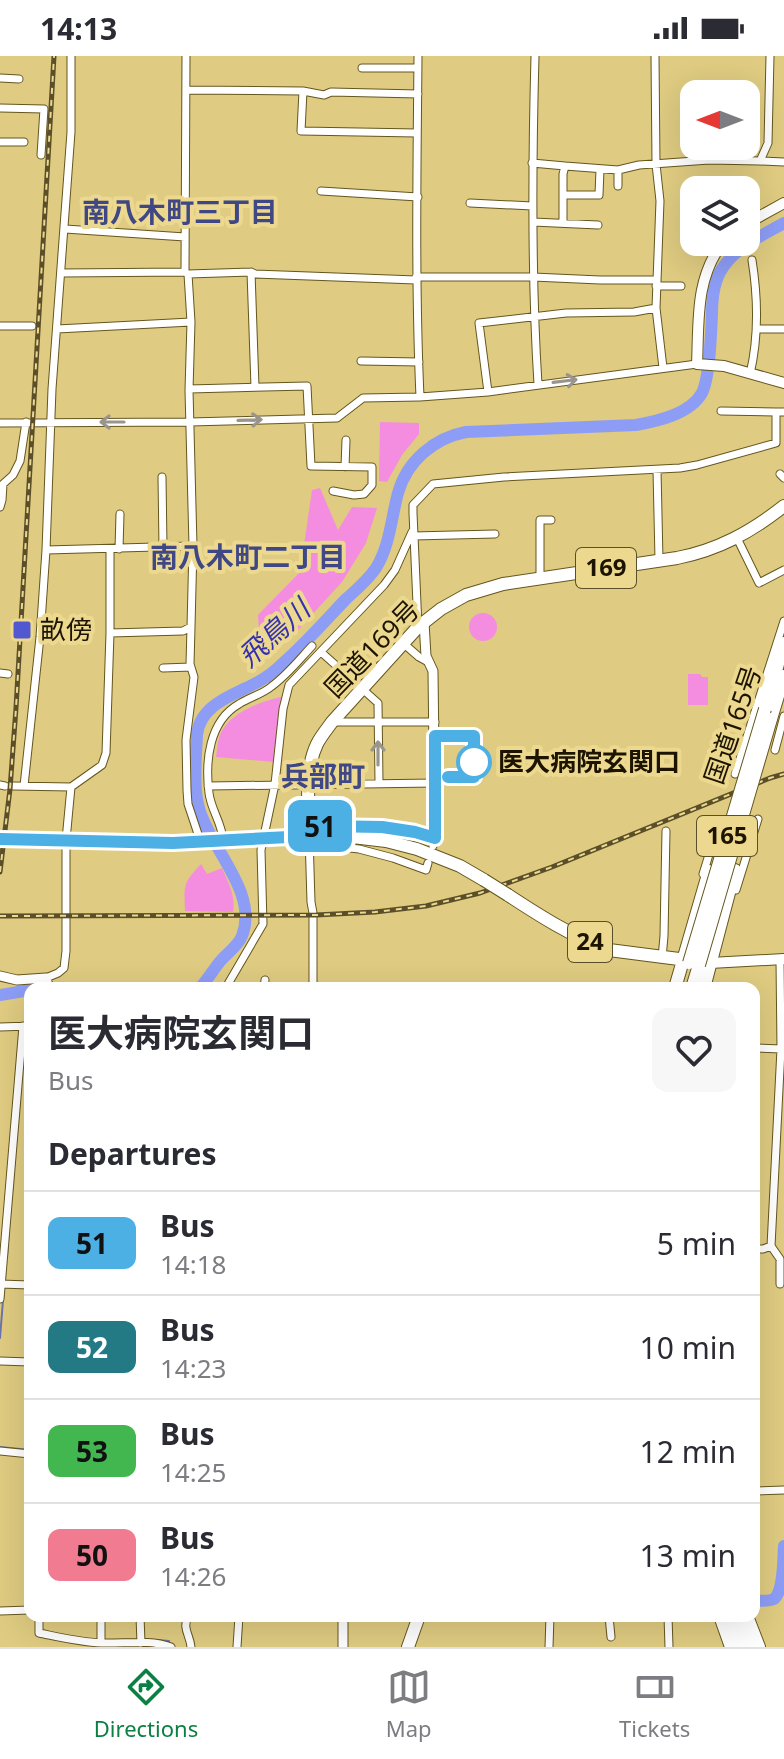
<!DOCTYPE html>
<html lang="en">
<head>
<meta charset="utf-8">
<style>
	:root { --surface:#fff; --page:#f7f7f7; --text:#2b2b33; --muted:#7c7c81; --line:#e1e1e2; --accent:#0b8043 }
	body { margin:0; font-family:"Noto Sans","Noto Sans JP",sans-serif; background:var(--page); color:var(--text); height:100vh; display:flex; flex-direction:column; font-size:30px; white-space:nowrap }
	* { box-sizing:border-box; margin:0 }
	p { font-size:26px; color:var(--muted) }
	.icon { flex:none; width:44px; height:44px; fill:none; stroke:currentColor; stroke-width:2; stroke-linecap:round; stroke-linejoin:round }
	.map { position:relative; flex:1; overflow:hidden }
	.side { position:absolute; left:24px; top:926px; width:736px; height:640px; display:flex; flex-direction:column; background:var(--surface); border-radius:16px; box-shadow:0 8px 32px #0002 }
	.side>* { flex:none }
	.badge { padding:0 16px; border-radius:12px; font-size:28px; line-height:52px }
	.needle { width:52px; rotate:270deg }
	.buttons { position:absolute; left:680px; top:24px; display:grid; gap:16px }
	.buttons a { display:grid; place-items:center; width:80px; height:80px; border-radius:16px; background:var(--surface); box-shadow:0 8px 32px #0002; font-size:40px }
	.map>.badge { position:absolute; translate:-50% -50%; box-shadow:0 0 0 4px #fff }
	h2 { padding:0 24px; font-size:30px; line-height:72px }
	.round { display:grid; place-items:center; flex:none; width:84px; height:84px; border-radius:16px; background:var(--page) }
	.summary { display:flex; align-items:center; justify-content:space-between; height:136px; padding:0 24px }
	h1 { font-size:38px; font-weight:700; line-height:60px }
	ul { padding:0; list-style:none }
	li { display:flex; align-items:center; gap:24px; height:104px; padding:0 24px; border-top:2px solid var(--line) }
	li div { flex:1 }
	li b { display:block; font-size:30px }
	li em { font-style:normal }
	li .badge { min-width:88px; font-weight:700; text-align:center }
	.status { display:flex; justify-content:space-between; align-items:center; height:56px; padding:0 40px; background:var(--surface); direction:ltr }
	.status svg { height:22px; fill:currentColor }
	.dock { display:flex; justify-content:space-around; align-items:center; height:112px; border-top:2px solid var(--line); background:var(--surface); font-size:22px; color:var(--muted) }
	.dock a { display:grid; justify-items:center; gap:4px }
	.dock .current { color:var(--accent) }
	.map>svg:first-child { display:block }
	.green { fill:#f48ddf }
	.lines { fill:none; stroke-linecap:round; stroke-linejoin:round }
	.stream { stroke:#6b74ac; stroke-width:2 }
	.river { stroke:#8d9df6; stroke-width:12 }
	.minor-tunnel { stroke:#b8a667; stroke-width:7; stroke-dasharray:7 3.5; stroke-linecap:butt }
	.minor-casing { stroke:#65561e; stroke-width:9 }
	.tertiary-casing { stroke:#65561e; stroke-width:11 }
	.secondary-casing { stroke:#65561e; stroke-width:12 }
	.trunk-casing { stroke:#65561e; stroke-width:14 }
	.minor { stroke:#fff; stroke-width:7 }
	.tertiary { stroke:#fff; stroke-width:9 }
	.secondary { stroke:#fff; stroke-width:10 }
	.trunk { stroke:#fff; stroke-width:12 }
	.rail-casing { stroke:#5a4f29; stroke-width:5 }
	.rail { stroke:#ecd88e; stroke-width:2; stroke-dasharray:6; stroke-linecap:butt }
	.trunk-bridge-casing { stroke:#65561e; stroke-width:14; stroke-linecap:butt }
	.trunk-bridge { stroke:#fff; stroke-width:12 }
	.oneway { stroke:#99958c }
	.line-casing { stroke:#fff; stroke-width:18 }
	.line { stroke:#4cb0e4; stroke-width:12 }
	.poi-dot { fill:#5059cf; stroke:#ecd88e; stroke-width:3 }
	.stop-dot { fill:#fff; stroke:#4cb0e4; stroke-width:4 }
	.labels { text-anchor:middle; stroke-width:8; stroke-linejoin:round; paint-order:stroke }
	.shield { fill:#ecd88e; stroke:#5a4f2b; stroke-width:2 }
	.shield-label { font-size:24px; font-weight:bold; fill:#1c1400 }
	.poi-label { font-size:26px; fill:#1c1400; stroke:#ecd88e; text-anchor:start }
	.street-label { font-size:26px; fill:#1c1400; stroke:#ecd88e }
	.stop-label { font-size:26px; font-weight:bold; fill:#1c1400; stroke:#ecd88e; text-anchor:start }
	.neighbourhood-label { font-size:28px; font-weight:bold; fill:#3f4784; stroke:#ecd88e }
	.water-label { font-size:28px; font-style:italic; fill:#3430b0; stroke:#ecd88e }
</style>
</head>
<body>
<div class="status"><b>14:13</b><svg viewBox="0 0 49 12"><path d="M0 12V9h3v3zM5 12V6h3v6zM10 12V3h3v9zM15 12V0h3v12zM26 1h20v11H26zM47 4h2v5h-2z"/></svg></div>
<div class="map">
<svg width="784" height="1591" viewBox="0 0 784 1591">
	<rect width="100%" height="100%" fill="#dfcb81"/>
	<path class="green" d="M380,366l39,1v11l-17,21 -15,27 -8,-1z
		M320,432l18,42 14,-23 25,1 -11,35 -24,39 -55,60 -28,-12 -1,-15 42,-43 12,-82z
		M469 571a14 14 0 1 1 28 0a14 14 0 1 1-28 0Z
		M688,618h12l2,3h6v28h-20z
		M281,641l-6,65 -59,-5c1,-6 1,-13 3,-19 7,-24 40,-36 62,-41z
		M201,808l6,10 15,-6c6,14 14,28 11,44l-48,-1c-1,-26 -2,-28 16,-47z"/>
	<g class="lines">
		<path class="stream" d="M7,1201l2,-29
			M0,1282l3,-38
			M0,1391l30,3
			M157,1584l12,1v2"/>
		<path class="river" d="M200,932c7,-8 12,-16 18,-24 7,-10 19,-16 24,-28 17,-44 -32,-87 -43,-128 -6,-20 -3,-52 -2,-73 3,-31 37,-40 61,-53 9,-5 17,-11 24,-18 23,-20 43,-43 64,-65 10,-9 22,-19 30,-31 14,-23 15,-49 22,-75 9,-32 36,-55 68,-61l170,-7c22,-4 54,-11 66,-32 8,-16 9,-60 10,-79 0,-16 2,-35 12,-48 14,-20 39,-31 60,-43
			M0,939l30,-5
			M754,1545c6,-1 14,1 20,-2 10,-8 9,-39 10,-53"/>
		<path class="minor-tunnel" d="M716,776l34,9"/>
		<g class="minor-casing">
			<path id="minor" d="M71,0v76l-19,257 -6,161 147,-4
				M418,0c-1,114 -3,227 2,341
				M535,0c-3,110 -4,219 3,328
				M655,0l1,108 4,37 -4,107 7,60
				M770,0l-2,87 -8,18 24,1
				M362,12h56
				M0,22l19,1
				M186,34l117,1 21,4 7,-3 87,2
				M303,35l-2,40 116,2
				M0,52l44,1 -3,46
				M0,86h24
				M532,107l33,3 -2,8v49
				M565,110l53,4 21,-5 70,-5 51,1
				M618,114v16
				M321,135l97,6
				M563,139h36l1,-26
				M470,147l62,3
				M533,166l65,3
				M65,173l120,8
				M251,216l4,115
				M61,217l124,-1
				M188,218l63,-2 4,2 161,6
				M416,221h117l67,3h56
				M656,230h25
				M0,270h32
				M57,273l134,-7
				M757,273h27
				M361,305l58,1
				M750,318c9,-38 8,-76 2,-114
				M189,333l118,-3 4,80 61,1v18l-8,9 -10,1 -21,-4
				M488,336l-9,-69 87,-10 68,-1 22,-4
				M721,355l55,1
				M0,367l190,-1 147,-4 26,-20 57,-1 68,-5 209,-28
				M345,411l1,-27
				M657,414l2,90
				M780,418l4,4
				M162,421l1,70
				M0,451l2,-7 1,-16 10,-9 7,-14 6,-39
				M413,480l82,-2
				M737,482l22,45 25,-13
				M119,493l1,-35
				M540,522v-58h11
				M191,571l-1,37 4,13 -8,63 1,50 1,14 10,30v8
				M418,571l-5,-114v-8l20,-21 71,-7 176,-9 17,-3 79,-22v-31h8
				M110,577l73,-2 8,-4 2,-81 -4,-156 2,-68 -3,-48 -3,-2 1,-216
				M403,587l16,14 11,6
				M321,596l57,51 1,80
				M163,612l28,-1
				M0,617l8,1
				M332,666h103
				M775,694l9,-34
				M735,718l49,-153
				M0,729l5,1
				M13,730l58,1 31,-22 4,-12 4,-120v-84
				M24,730l16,-149 6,-87
				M208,730l227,-3
				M311,778l10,-8c41,-1 74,2 114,12l-2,8
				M309,780l2,66 2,11v75
				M311,781l12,8 36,4 34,9 33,12 2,-7
				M223,784c-1,-17 -12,-30 -14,-47 -4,-32 0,-72 30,-89 11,-7 24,-10 33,-18 15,-11 27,-26 40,-40
				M703,818l13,-42
				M736,834l22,-71
				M662,902l2,-22 2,-105
				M780,904l1,89 -10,197 9,13v25
				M51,932l-5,-10 12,-5 6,-5 2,-17v-111l5,-53
				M228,932v-4l35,-60 -2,-74 14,-66 8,-75 6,-24 95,-100 11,-15 17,-38
				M264,932l1,-8
				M0,971l30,-1
				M754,992l27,1
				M754,1193h9l8,-3
				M0,1228l30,1
				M0,1243l23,-273
				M0,1305l30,1
				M0,1395l30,3
				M754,1435l30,-1
				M0,1555l30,-1
				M39,1560v17c20,4 41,9 62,10 23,1 48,-4 70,4
				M101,1560v27
				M140,1560l1,27
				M188,1560c-6,13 2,19 3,31
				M609,1560l2,21
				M668,1560l1,31
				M237,1591l2,-31
				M549,1591l1,-31"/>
		</g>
		<g class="tertiary-casing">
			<path id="tertiary" d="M424,566l2,34 7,15 2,167
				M0,920l17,4 29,-2
				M343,1560v31"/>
		</g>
		<g class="secondary-casing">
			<path id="secondary" d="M746,168l38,-21
				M723,186c-28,37 -24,78 -26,122l27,2 60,17
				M710,907l74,-4"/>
		</g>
		<g class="trunk-casing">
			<path id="trunk" d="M765,653l19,-66
				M771,663l13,-43
				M309,780c0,-29 -5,-65 8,-92 4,-8 10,-15 15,-22l86,-95 23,-18 25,-14 37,-11 174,-26c41,-8 74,-26 107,-52
				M0,783l173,4 90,-6 81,-1 42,5 31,8 43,17 24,14
				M508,839c32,21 65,42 101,55l101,13
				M675,932l34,-117
				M692,932l7,-23
				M704,932l31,-118
				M720,1560l11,31
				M729,1560l11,31
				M738,1560l11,31
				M747,1560l12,31
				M408,1591l11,-31"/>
		</g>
		<use href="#minor" class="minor"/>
		<use href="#tertiary" class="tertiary"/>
		<use href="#secondary" class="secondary"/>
		<use href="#trunk" class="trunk"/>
		<g class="rail-casing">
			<path id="rail" d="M0,816l10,-83 6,-81 38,-652
				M0,860l316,-1 59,-3 51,-6 54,-13 72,-26 218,-89 14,-4"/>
		</g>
		<use href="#rail" class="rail"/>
		<g class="trunk-bridge-casing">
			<path id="trunk-bridge" d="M484,824l24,15
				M689,907l76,-254
				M699,909l72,-246"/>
		</g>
		<use href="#trunk-bridge" class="trunk-bridge"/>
	</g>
	<defs><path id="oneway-shaft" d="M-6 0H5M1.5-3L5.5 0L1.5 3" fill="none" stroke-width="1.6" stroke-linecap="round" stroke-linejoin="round" transform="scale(2)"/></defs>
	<g class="oneway">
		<use href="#oneway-shaft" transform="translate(565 325) rotate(-7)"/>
		<use href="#oneway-shaft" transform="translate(250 364) rotate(-2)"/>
		<use href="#oneway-shaft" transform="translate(112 366) rotate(180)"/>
		<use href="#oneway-shaft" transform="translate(378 697) rotate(-90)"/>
	</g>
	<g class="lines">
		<g class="line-casing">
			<path id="line" d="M0,783l173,4 136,-7 12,-10 61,1 33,5 20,6v-102h39v41h-26"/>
		</g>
		<use href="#line" class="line"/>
	</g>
	<rect class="poi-dot" x="12" y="564" width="20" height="20" rx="4"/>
	<circle class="stop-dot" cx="474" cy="706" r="16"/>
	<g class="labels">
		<g class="shield">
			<rect x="576" y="492" width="60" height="40" rx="6"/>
			<rect x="697" y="760" width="60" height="40" rx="6"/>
			<rect x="568" y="866" width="44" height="40" rx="6"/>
		</g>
		<g class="shield-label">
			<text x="606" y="520">169</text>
			<text x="727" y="788">165</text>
			<text x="590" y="894">24</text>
		</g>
		<g class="poi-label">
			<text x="40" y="583">畝傍</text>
		</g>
		<g class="street-label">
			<text transform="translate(372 593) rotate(-46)" y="9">国道169号</text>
			<text transform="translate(733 669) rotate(-71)" y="9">国道165号</text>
		</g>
		<g class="stop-label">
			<text x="498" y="715">医大病院玄関口</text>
		</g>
		<g class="neighbourhood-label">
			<text x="180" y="166">南八木町三丁目</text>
			<text x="248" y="511">南八木町二丁目</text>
			<text x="323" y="730">兵部町</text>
		</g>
		<g class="water-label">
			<text transform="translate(274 577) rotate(-42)" y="10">飛鳥川</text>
		</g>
	</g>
</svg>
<div class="buttons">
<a><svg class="needle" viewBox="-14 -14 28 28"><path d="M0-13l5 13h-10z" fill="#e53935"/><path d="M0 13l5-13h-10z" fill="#7c7c81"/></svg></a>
<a><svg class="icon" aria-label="layers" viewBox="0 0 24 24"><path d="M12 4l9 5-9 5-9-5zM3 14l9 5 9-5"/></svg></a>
</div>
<b class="badge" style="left:320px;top:770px;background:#4cb0e4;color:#111">51</b>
<section class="side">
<div class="summary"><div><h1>医大病院玄関口</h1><p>Bus</p></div><a class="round"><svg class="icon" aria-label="heart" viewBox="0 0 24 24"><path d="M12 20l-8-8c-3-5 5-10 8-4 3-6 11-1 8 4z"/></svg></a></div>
<h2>Departures</h2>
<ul>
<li><span class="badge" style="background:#4cb0e4;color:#111">51</span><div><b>Bus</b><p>14:18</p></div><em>5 min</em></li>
<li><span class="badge" style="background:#237a84;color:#fff">52</span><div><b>Bus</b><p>14:23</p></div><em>10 min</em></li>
<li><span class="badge" style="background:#42b750;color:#111">53</span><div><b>Bus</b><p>14:25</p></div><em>12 min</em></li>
<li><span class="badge" style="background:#f17c91;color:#111">50</span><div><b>Bus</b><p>14:26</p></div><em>13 min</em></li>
</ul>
</section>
</div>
<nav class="dock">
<a class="current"><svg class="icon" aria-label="directions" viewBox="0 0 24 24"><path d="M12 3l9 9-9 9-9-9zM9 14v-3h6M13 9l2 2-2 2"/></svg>Directions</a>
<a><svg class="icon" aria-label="map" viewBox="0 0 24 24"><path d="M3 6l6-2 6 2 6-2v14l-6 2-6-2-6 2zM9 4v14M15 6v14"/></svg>Map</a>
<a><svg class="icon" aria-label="tickets" viewBox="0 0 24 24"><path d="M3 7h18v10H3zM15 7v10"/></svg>Tickets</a>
</nav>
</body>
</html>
